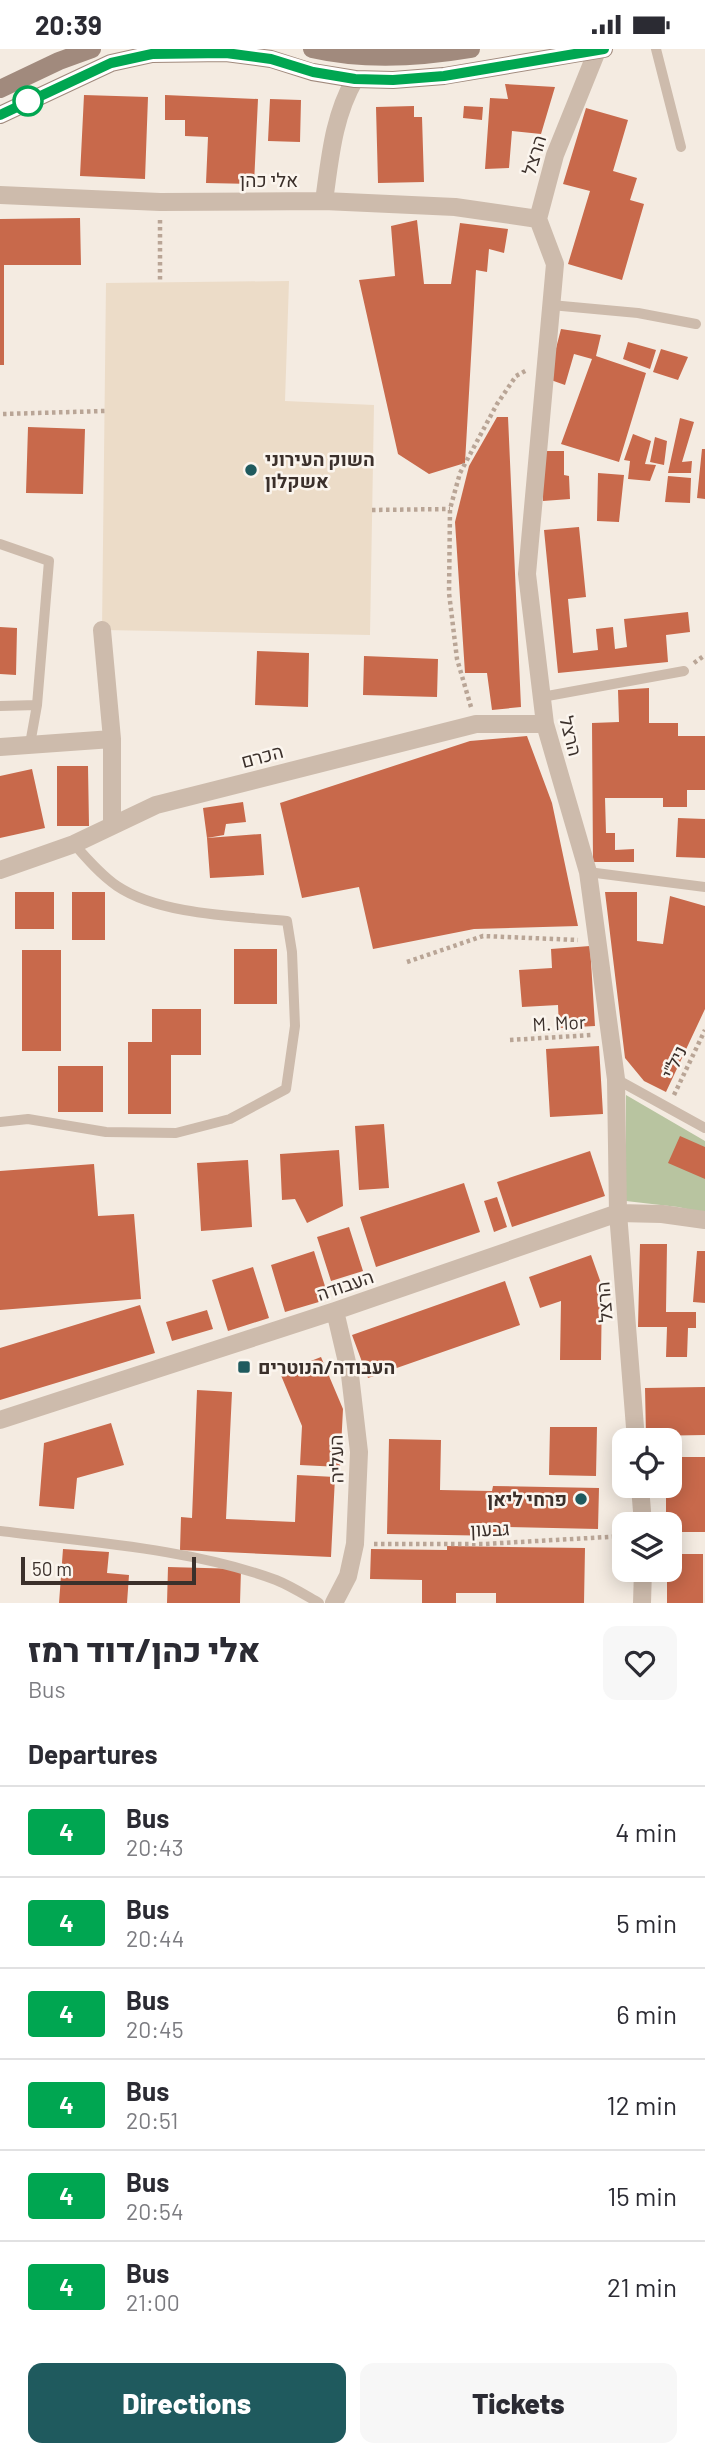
<!DOCTYPE html>
<html lang="en">
<head>
<meta charset="utf-8">
<style>
	:root { --surface:#fff; --page:#f7f7f7; --text:#2b2b33; --muted:#7c7c81; --line:#e1e1e2; --accent:#1f5a5e }
	body { margin:0; font-family:Barlow,Heebo,sans-serif; background:var(--page); color:var(--text); height:100vh; display:flex; flex-direction:column; font-size:26px; white-space:nowrap }
	* { box-sizing:border-box; margin:0 }
	p { font-size:23px; color:var(--muted) }
	.icon { flex:none; width:38px; height:38px; fill:none; stroke:currentColor; stroke-width:2; stroke-linecap:round; stroke-linejoin:round }
	.map { position:relative; height:1554px; overflow:hidden }
	.drawer { display:flex; flex-direction:column; background:var(--surface); flex:1 }
	.drawer>* { flex:none }
	.badge { padding:0 14px; border-radius:5px; font-size:24px; line-height:46px }
	.fabs { position:absolute; left:612px; top:1379px; display:grid; gap:14px }
	.fabs a { display:grid; place-items:center; width:70px; height:70px; border-radius:14px; background:var(--surface); box-shadow:0 4px 18px #0003; font-size:35px }
	.scale { position:absolute; left:21px; bottom:18px; width:175px; box-sizing:border-box; padding-left:7px; border:4px solid #3b302b; border-top:0; font-size:19px; line-height:24px; white-space:nowrap; color:#3b302b; -webkit-text-stroke:5px #fbf5ee; paint-order:stroke }
	.map>.badge { position:absolute; translate:-50% -50%; box-shadow:0 0 0 4px #fff }
	h2 { padding:0 28px; font-size:26px; line-height:63px }
	.round { display:grid; place-items:center; flex:none; width:74px; height:74px; border-radius:14px; background:var(--page) }
	.head { display:flex; align-items:center; justify-content:space-between; height:119px; padding:0 28px }
	h1 { font-size:33px; font-weight:800; line-height:52px }
	.primary-button { display:flex; gap:14px; margin-top:auto; padding:14px 28px }
	.primary-button a { flex:1; height:80px; border-radius:14px; background:var(--accent); color:#fff; font-size:28px; font-weight:800; line-height:80px; text-align:center }
	.primary-button a+a { background:var(--page); color:var(--text) }
	ul { padding:0; list-style:none }
	li { display:flex; align-items:center; gap:21px; height:91px; padding:0 28px; border-top:2px solid var(--line) }
	li div { flex:1 }
	li b { display:block; font-size:26px }
	li em { font-style:normal }
	li .badge { min-width:77px; font-weight:700; text-align:center }
	.status { display:flex; justify-content:space-between; align-items:center; height:49px; padding:0 35px; background:var(--surface); direction:ltr }
	.status svg { height:19px; fill:currentColor }
	.map>svg:first-child { display:block }
	.green { fill:#b8c4a0 }
	.plaza { fill:#ecdcc8 }
	.building { fill:#c8694b }
	.lines { fill:none; stroke-linecap:round; stroke-linejoin:round }
	.path { stroke:#b9a596; stroke-width:4.5; stroke-dasharray:3.5 3.5; stroke-linecap:butt }
	.lane { stroke:#cdbbac; stroke-width:10 }
	.street { stroke:#cdbbac; stroke-width:18 }
	.secondary { stroke:#a18a7d; stroke-width:18 }
	.line-casing { stroke:#fff; stroke-width:16 }
	.line { stroke:#00a651; stroke-width:10 }
	.stop-dot { fill:#fff; stroke:#00a651; stroke-width:3.5 }
	.poi-dot { fill:#1f5a5e; stroke:#fbf5ee; stroke-width:2.5 }
	.labels { text-anchor:middle; stroke-width:5; stroke-linejoin:round; paint-order:stroke }
	.street-label { font-size:19px; fill:#3b302b; stroke:#fbf5ee }
	.poi-label { font-size:19px; font-weight:bold; fill:#3b302b; stroke:#fbf5ee; text-anchor:start }
</style>
</head>
<body>
<div class="status"><b>20:39</b><svg viewBox="0 0 49 12"><path d="M0 12V9h3v3zM5 12V6h3v6zM10 12V3h3v9zM15 12V0h3v12zM26 1h20v11H26zM47 4h2v5h-2z"/></svg></div>
<div class="map">
<svg width="705" height="1554" viewBox="0 0 705 1554">
	<rect width="100%" height="100%" fill="#f4ebe1"/>
	<path class="green" d="M626,1046l79,46v72l-27,-6 -52,-6z"/>
	<path class="plaza" d="M289,232l-4,120 89,4 -4,230 -268,-5 4,-347z"/>
	<path class="building" d="M505,35l50,3 -14,47 -29,-3 -3,37 -24,1 5,-71 18,1z
		M84,46l64,2 -3,82 -65,-3z
		M165,46l93,4 -4,85 -48,-1 2,-46 -23,-1v-16h-20z
		M270,50l31,1 -1,42 -32,-1z
		M414,57v11h8l2,65 -46,1 -2,-76z
		M464,57l19,1 -1,13 -19,-2z
		M586,59l42,12 -15,51 24,7 -7,22 14,4 -22,76 -54,-16 22,-73 -27,-7z
		M80,169l1,47h-77v100h-4v-146z
		M417,171l7,64h27l9,-61 48,6 -4,24 -15,-4 -2,23 -11,-2 -11,193 -36,11 -31,-20 -39,-174 36,-4 -4,-50z
		M561,280l40,6 -5,21 50,17 -27,89 -58,-18 31,-85 -18,-5 -9,31 -17,-6z
		M628,293l28,8 -6,19 -27,-10z
		M661,300l27,8 -10,23 -25,-8z
		M497,368h11l13,290 -29,3 -5,-37h-22l-10,-151 14,-56z
		M680,369l14,4 -12,40 10,-1 -1,12h-23z
		M28,378l57,2 -2,65 -57,-1z
		M633,385l18,7 -6,23 11,1 -6,16 -22,-2 2,-18 -6,-1z
		M655,388l12,4 -3,24 -14,-3z
		M702,400h3v50l-8,-1z
		M542,402h22v24l5,1 1,23 -27,2z
		M598,424l26,2 -5,47 -22,-1z
		M668,427l23,2 -1,25 -25,-1z
		M579,478l7,70 -18,2 5,54 25,-3 -2,-21 17,-2 2,22 12,-2 -3,-28 64,-7 2,20 -24,3 2,27 -110,11 -14,-143z
		M0,578l17,1 -1,47 -16,-1z
		M257,602l52,2 -1,54 -53,-2z
		M364,607l74,3 -1,38 -74,-2z
		M649,639v35h29v13h27v54h-18v17h-24v-9h-58l1,35h9v17l19,-1v13h-41l-1,-139 27,-1 -1,-32z
		M527,687l25,67 26,123 -104,3 -101,20 -14,-62 -57,11 -22,-95 190,-62z
		M57,717h31l1,60h-32z
		M32,720l13,59 -45,10v-62z
		M243,753l3,20 -20,2 -2,11 -17,3 -4,-30z
		M678,769l27,1v39l-29,-1z
		M261,785l3,41 -54,3 -3,-40z
		M15,843h39v37h-39z
		M72,843h33v48h-33z
		M605,843h32v49l26,3 7,-48 35,10v103l-39,83 -22,-11 -19,-23z
		M590,897l5,80 -36,2 -1,-23 -36,2 -3,-37 33,-2 -1,-19z
		M234,900h43v55h-43z
		M22,901h39v101h-39z
		M152,960h49v46h-30v59h-43v-72h24z
		M599,997l4,68 -53,3 -4,-68z
		M58,1017h45v46h-45z
		M384,1075l5,64 -30,2 -4,-64z
		M680,1087l25,11v32l-37,-16z
		M339,1101l4,56 -36,17 -12,-24 -13,1 -2,-46z
		M590,1102l15,45 -93,31 -15,-45z
		M248,1111l4,67 -51,4 -4,-68z
		M94,1115l4,52 36,-2 7,85 -141,11v-139z
		M464,1134l16,49 -104,35 -16,-50z
		M497,1148l10,30 -13,5 -10,-31z
		M349,1178l14,44 -32,10 -14,-44z
		M640,1195h27l-1,68h30v16h-8l-1,29h-21l1,-30h-29z
		M314,1202l15,48 -44,13 -14,-47z
		M697,1202h8v52l-12,-1z
		M591,1206l11,31 -1,74h-41l1,-59 -21,7 -11,-31z
		M253,1218l16,51 -41,13 -16,-51z
		M505,1232l15,44 -152,53 -16,-43z
		M140,1256l15,48 -155,47v-52z
		M207,1261l6,19 -41,12 -6,-19z
		M321,1308l22,52 -3,58 -40,-2 2,-39 -22,-53z
		M705,1338v48l-59,1 -1,-48z
		M197,1341l35,2 -6,127 69,3 2,-47 38,2 -4,80 -151,-7 1,-33 11,1z
		M111,1374l13,42 -47,13 -3,31 -35,-3 5,-63z
		M550,1378h47l-1,49 -47,-1z
		M389,1390l52,1 -1,50 52,1 1,-5 106,2 -1,41 -94,-2v9l-117,-2z
		M670,1408h35v75h-35v-8h-4v-38h4z
		M447,1497l138,2 -1,55h-88v-10h-40v10h-34v-23l-52,-1 1,-30 76,1z
		M63,1500l46,3 -2,21 22,2 -2,28h-68z
		M670,1505h33v49h-36v-33h3z
		M168,1518l73,2 -1,34h-73z"/>
	<g class="lines">
		<path class="path" d="M160,171v63
			M3,365l102,-3
			M372,461l78,-1
			M694,614l11,-8
			M471,658l-14,-48 -8,-66 1,-84 10,-36 37,-69 19,-28 11,-6
			M407,913l76,-26 95,4
			M510,991l82,-5
			M674,1046l31,-65
			M374,1495h110l141,-8"/>
		<path class="lane" d="M656,0l25,98
			M551,256l87,8 58,11
			M0,495l49,17 -12,144 -7,39
			M542,648l142,-26
			M0,657l37,-1
			M588,823l117,15
			M616,1030l89,49
			M0,1073l28,-3 78,13 70,1 54,-14 56,-30 9,-63 -3,-74 -5,-31c-51,-5 -127,-6 -170,-35 -16,-11 -30,-27 -43,-42
			M0,1482c88,11 193,18 276,49 15,6 29,15 43,23"/>
		<path class="street" d="M597,2l-42,104 -17,64 17,45 -28,310 18,150 43,148 28,207 2,134 18,227
			M0,146l160,7 164,-1 131,6 83,12
			M324,152c6,-42 9,-84 31,-122
			M102,581l10,109
			M0,698l112,-8v86
			M0,821l74,-26 82,-39 320,-81h69
			M0,1371l335,-109 283,-98 44,1 43,6
			M640,1437l3,38
			M334,1554l14,-27 7,-32 4,-92 -9,-77 -15,-64
			M642,1554l1,-33"/>
		<path class="secondary" d="M312,0c52,12 106,9 159,0
			M0,40l59,-28 33,-12
			M0,66l111,-52 41,-9 74,-1 45,6 41,13 43,7 38,1 51,-4 160,-27"/>
	</g>
	<g class="lines">
		<g class="line-casing">
			<path id="line" d="M0,66l111,-52 41,-9 74,-1 45,6 42,13 42,7 38,1 51,-4 160,-27"/>
		</g>
		<use href="#line" class="line"/>
	</g>
	<circle class="stop-dot" cx="28" cy="52" r="14"/>
	<g class="poi-dot">
		<circle cx="251" cy="421" r="7"/>
		<rect x="237" y="1311" width="14" height="14" rx="3.5"/>
		<circle cx="581" cy="1450" r="7"/>
	</g>
	<g class="labels">
		<g class="street-label">
			<text transform="translate(534 106) rotate(-73)" y="7">הרצל</text>
			<text x="269" y="138">אלי כהן</text>
			<text transform="translate(571 687) rotate(76)" y="7">הרצל</text>
			<text transform="translate(262 707) rotate(-15)" y="7">הכרם</text>
			<text transform="translate(559 974) rotate(-3)" y="7">M. Mor</text>
			<text transform="translate(674 1013) rotate(-64)" y="7">ניל"י</text>
			<text transform="translate(345 1236) rotate(-19)" y="7">העבודה</text>
			<text transform="translate(604 1253) rotate(-95)" y="7">הרצל</text>
			<text transform="translate(336 1410) rotate(-91)" y="7">העליה</text>
			<text transform="translate(490 1480) rotate(-2)" y="7">גבעון</text>
		</g>
		<g class="poi-label">
			<text x="265" y="417">השוק העירוני<tspan x="265" dy="22">אשקלון</tspan></text>
			<text x="258" y="1325">העבודה/הנוטרים</text>
			<text x="567" y="1457" text-anchor="end">פרחי ליאן</text>
		</g>
	</g>
</svg>
<div class="fabs">
<a><svg class="icon" aria-label="locate" viewBox="0 0 24 24"><circle cx="12" cy="12" r="6"/><path d="M12 2v4M12 18v4M2 12h4M18 12h4"/></svg></a>
<a><svg class="icon" aria-label="layers" viewBox="0 0 24 24"><path d="M12 4l9 5-9 5-9-5zM3 14l9 5 9-5"/></svg></a>
</div>
<div class="scale">50 m</div>
</div>
<section class="drawer">
<div class="head"><div><h1>אלי כהן/דוד רמז</h1><p>Bus</p></div><a class="round"><svg class="icon" aria-label="heart" viewBox="0 0 24 24"><path d="M12 20l-8-8c-3-5 5-10 8-4 3-6 11-1 8 4z"/></svg></a></div>
<h2>Departures</h2>
<ul>
<li><span class="badge" style="background:#00a651;color:#fff">4</span><div><b>Bus</b><p>20:43</p></div><em>4 min</em></li>
<li><span class="badge" style="background:#00a651;color:#fff">4</span><div><b>Bus</b><p>20:44</p></div><em>5 min</em></li>
<li><span class="badge" style="background:#00a651;color:#fff">4</span><div><b>Bus</b><p>20:45</p></div><em>6 min</em></li>
<li><span class="badge" style="background:#00a651;color:#fff">4</span><div><b>Bus</b><p>20:51</p></div><em>12 min</em></li>
<li><span class="badge" style="background:#00a651;color:#fff">4</span><div><b>Bus</b><p>20:54</p></div><em>15 min</em></li>
<li><span class="badge" style="background:#00a651;color:#fff">4</span><div><b>Bus</b><p>21:00</p></div><em>21 min</em></li>
</ul>
<div class="primary-button"><a>Directions</a><a>Tickets</a></div>
</section>
</body>
</html>
